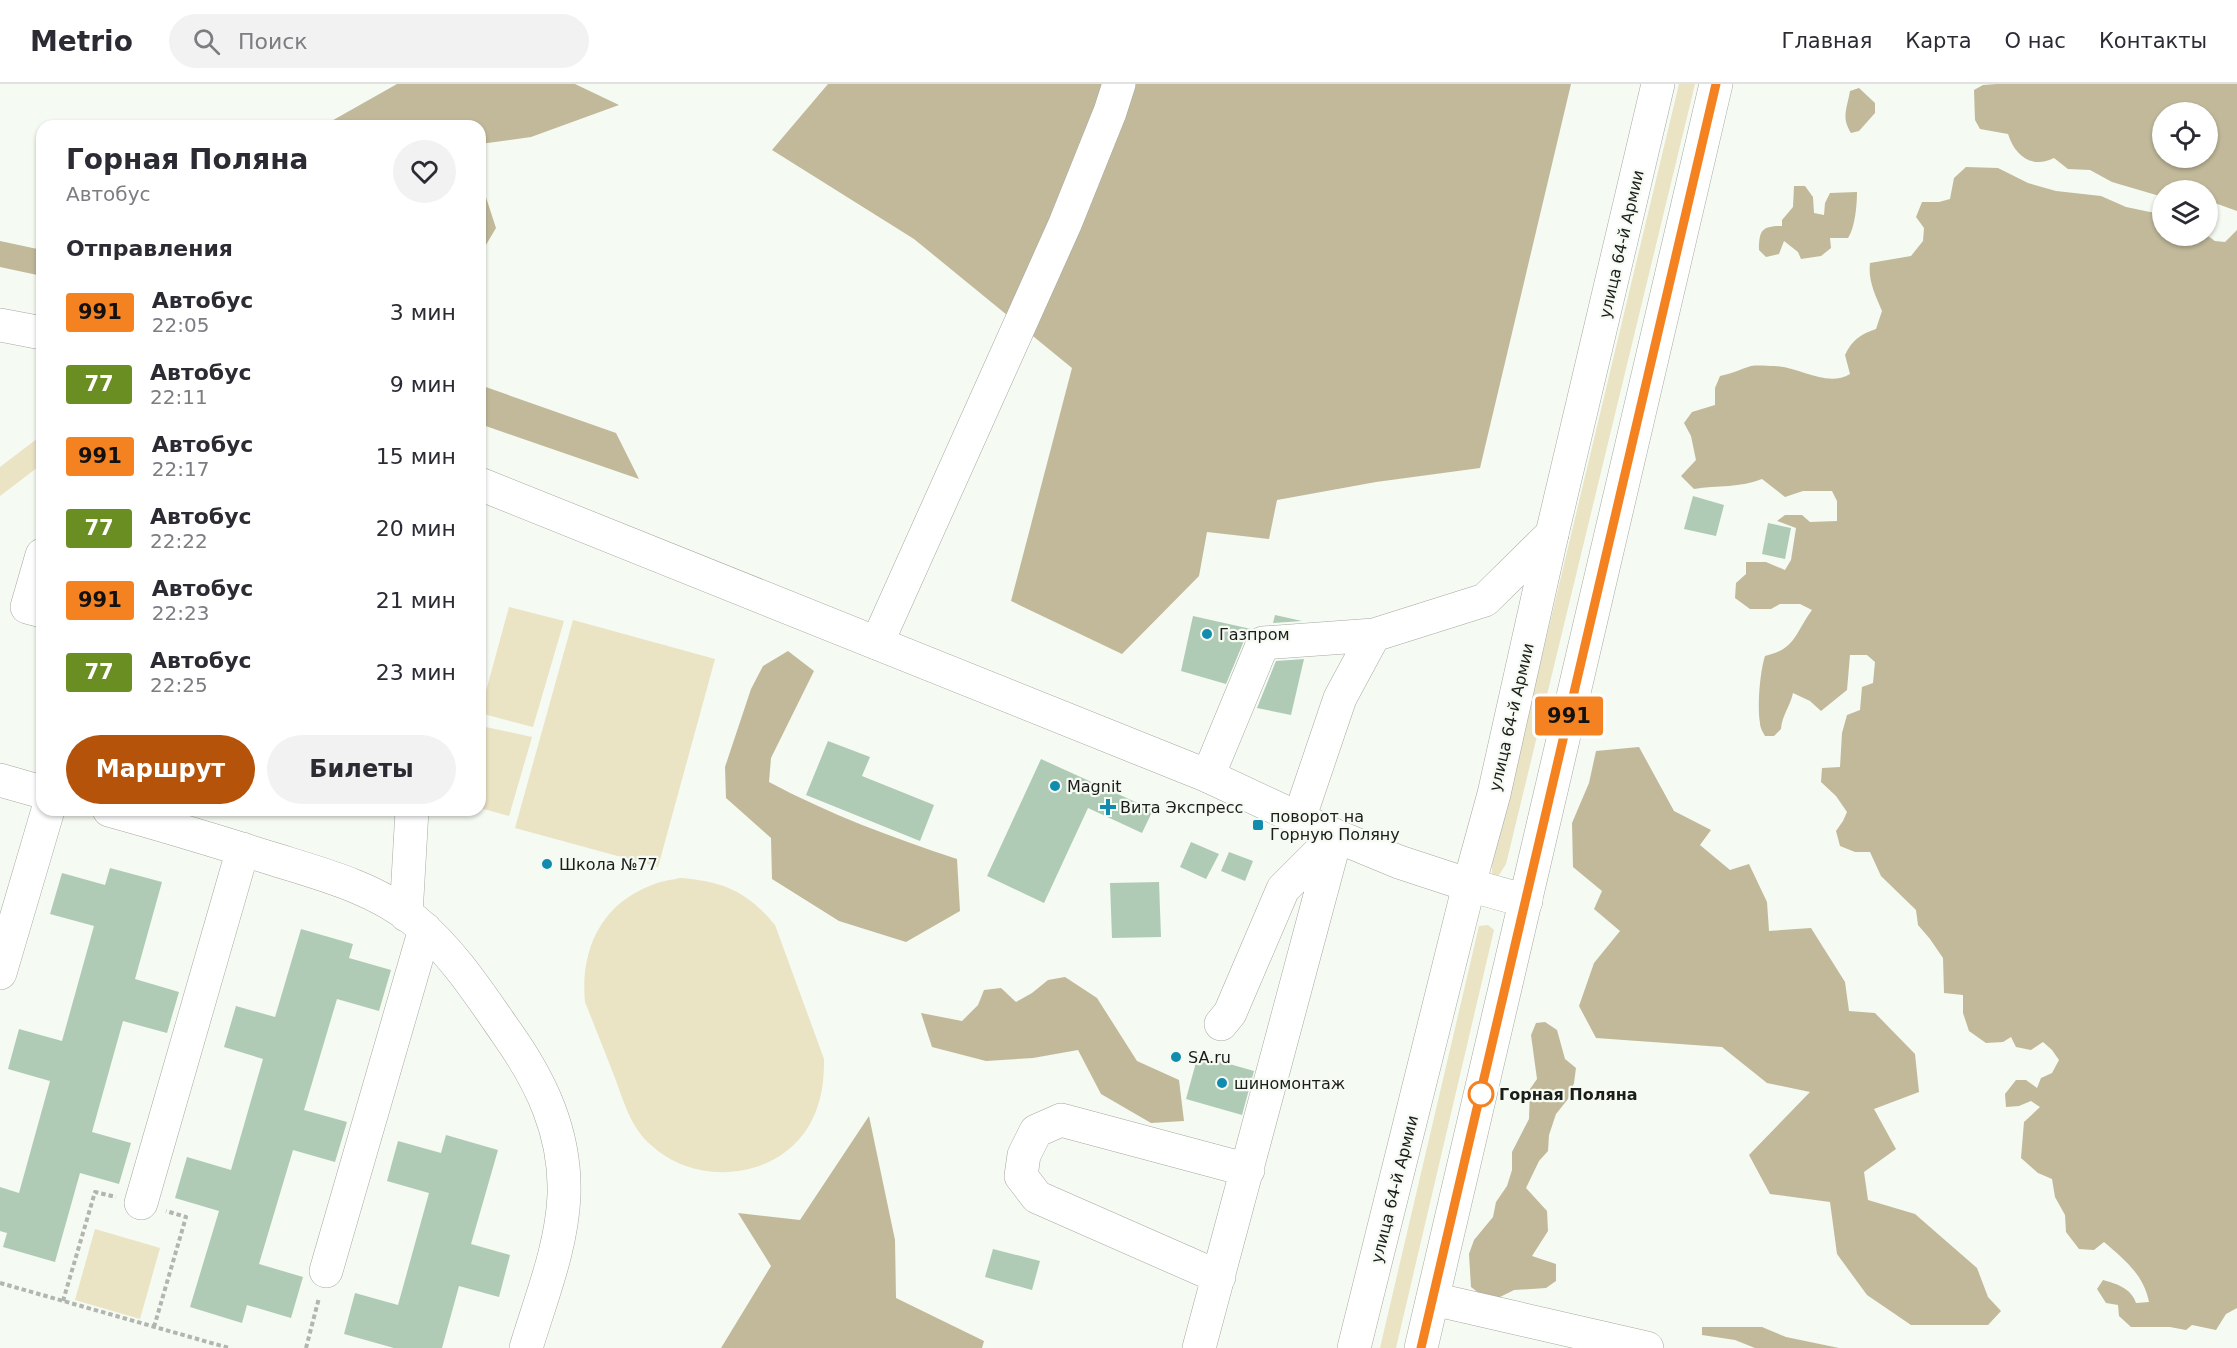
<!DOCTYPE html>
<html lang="ru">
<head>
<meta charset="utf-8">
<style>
	:root { --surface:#fff; --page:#f2f2f3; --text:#2b2b33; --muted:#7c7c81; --line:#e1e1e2; --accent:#b45309 }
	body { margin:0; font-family:"DejaVu Sans",sans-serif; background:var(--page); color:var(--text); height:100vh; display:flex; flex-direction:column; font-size:22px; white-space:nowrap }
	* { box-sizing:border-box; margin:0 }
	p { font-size:20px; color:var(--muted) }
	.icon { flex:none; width:33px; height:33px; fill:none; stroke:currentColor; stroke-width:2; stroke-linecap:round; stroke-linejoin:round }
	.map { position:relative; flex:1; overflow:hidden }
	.details { position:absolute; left:36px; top:36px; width:450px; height:696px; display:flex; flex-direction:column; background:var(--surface); border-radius:18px; box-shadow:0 2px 4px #0004 }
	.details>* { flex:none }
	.badge { padding:0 12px; border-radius:4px; font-size:21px; line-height:39px }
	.buttons { position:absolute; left:2152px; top:18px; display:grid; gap:12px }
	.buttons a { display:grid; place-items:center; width:66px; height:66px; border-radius:50%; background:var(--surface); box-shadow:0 2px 4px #0004; font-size:30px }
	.map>.badge { position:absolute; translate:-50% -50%; box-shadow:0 0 0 3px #fff }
	h2 { padding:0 30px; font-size:22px; line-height:54px }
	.round { display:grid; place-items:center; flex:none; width:63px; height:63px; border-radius:32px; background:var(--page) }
	.overview { display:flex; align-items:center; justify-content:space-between; height:102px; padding:0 30px }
	h1 { font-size:28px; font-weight:700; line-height:45px }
	.primary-button { display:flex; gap:12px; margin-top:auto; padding:12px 30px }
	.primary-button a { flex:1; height:69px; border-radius:36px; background:var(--accent); color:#fff; font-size:24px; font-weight:700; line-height:69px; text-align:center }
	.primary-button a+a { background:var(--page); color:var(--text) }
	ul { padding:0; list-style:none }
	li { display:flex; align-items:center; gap:18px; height:72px; padding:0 30px }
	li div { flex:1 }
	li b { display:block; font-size:22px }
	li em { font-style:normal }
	li .badge { min-width:66px; font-weight:700; text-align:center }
	header { display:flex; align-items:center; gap:36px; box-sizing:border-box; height:84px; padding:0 30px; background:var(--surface); border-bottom:2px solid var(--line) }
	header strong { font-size:28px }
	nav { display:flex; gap:33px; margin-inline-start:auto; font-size:21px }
	.search { width:420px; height:54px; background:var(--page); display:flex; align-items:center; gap:15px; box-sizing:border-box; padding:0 21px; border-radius:33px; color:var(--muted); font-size:22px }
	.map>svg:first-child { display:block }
	.green { fill:#eae3c4 }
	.forest { fill:#c1b99a; fill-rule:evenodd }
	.building { fill:#b0cbb5 }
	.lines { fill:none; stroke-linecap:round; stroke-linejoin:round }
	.minor-casing { stroke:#a5a9a2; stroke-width:34 }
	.major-casing { stroke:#a5a9a2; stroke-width:34 }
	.highway-casing { stroke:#a5a9a2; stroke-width:34 }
	.path { stroke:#b2b6b0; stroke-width:4; stroke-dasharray:4.5 3; stroke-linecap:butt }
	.minor { stroke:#fff; stroke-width:33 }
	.major { stroke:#fff; stroke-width:33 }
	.highway { stroke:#fff; stroke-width:33 }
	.line-casing { stroke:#fff; stroke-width:14 }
	.line { stroke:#f58220; stroke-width:9 }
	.poi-dot { fill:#118cae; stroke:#f5faf2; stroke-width:2 }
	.stop-dot { fill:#fff; stroke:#f58220; stroke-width:3 }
	.labels { text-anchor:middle; stroke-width:4.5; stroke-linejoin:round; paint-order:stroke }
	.street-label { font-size:16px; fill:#1b1d1a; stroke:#f5faf2 }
	.poi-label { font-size:16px; fill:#1b1d1a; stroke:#f5faf2; text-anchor:start }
	.stop-label { font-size:16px; font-weight:bold; fill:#1b1d1a; stroke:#f5faf2; text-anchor:start }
</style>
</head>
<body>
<header>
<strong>Metrio</strong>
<div class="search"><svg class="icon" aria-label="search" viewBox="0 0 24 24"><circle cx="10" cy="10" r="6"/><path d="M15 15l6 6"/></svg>Поиск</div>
<nav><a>Главная</a><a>Карта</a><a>О нас</a><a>Контакты</a></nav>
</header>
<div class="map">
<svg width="2237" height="1264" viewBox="0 0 2237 1264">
	<rect width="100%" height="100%" fill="#f5faf2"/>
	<path class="green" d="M1679,0h16l-189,780 -7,11 -7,1v-11z
		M42,351v29l-42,32v-29z
		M509,523l55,14 -31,106 -53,-14z
		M573,536l142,39 -57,208 -143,-39z
		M481,642l51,11 -23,79 -29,-8z
		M680,794c43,3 68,14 95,47l49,134c0,17 -1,33 -7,49 -23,69 -115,84 -166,37 -20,-17 -27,-43 -36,-67 -10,-26 -20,-51 -30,-76 -5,-52 16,-98 67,-117 9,-4 19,-5 28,-7z
		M1488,841l6,5 -98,418h-16l99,-422z
		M95,1145l65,19 -20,71 -65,-19z"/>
	<path class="forest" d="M397,0h178l44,21 -88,32 -51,7v-18h-153l1,-3z
		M828,0h743l-91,384 -104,14 -99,18 -8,39 -62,-7 -8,44 -77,78 -111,-53 61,-233 -158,-129 -142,-89z
		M1997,0h240v127l-25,-9 -4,2v-14h-45v7l-51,-15 -22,-12 -22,-1 -14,-11c-22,11 -39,-2 -46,-24l-28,-5 -5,-9 -1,-30 9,-5zM2163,28h45v46h-45z
		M1859,4l16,15v10l-16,18 -8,2c-10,-16 -4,-24 -1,-42z
		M1966,83l32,1 30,15 28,8 45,5 25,11 24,5h13v24h45l7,5 10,1 12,-12v1078l-11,6 -10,16 -24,-5 -6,5 -16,-3h-39l-12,-11 -1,-11 -12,-2 -9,-14 6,-9c14,4 28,8 33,23l13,-1c-5,-27 -25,-43 -45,-60l-10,8 -15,-1 -13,-17 -1,-17 -10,-18 -3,-18 -14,-6 -17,-15 3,-36 16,-15 -9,-6 -12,5 -13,1 -1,-13 11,-14h10l11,8 4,-10 11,-5 7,-13 -7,-10 -9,-8 -12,8 -15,-3 -5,-10 -8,5 -17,1 -17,-12 -6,-18v-18l-19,-2 -1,-35 -13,-19 -12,-14 -2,-15 -35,-34 -11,-24h-15l-15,-6 -4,-15 7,-10 4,-9 -11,-16 -15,-14 1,-14 18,-1 2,-34 5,-18 13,-5 2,-23 11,-4 2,-21 -8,-7h-17l-3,35 -26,21 -11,-10 -17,-8c-3,14 -11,22 -12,36l-7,7h-9c-2,-4 -5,-8 -5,-13 -3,-16 0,-52 5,-67 31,-7 30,-23 47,-46l-12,-6h-20l-9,5h-21l-15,-11 1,-15 10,-9v-12h20l19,8 6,-10 5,-32 -19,-7 8,-6h17l8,7 27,-1v-20l-5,-10h-29l-18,6 -23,-18c-21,9 -45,6 -68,10l-13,-13 15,-16 -5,-24 -7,-13 8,-11 23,-7v-17l5,-12c11,-2 21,-7 31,-10 7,-1 16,0 23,0 26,1 53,22 76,8l-5,-19c7,-15 16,-21 31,-26l6,-18c-7,-17 -14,-30 -12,-48l41,-7 12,-15 1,-13 -8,-11 6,-15h17l11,-3 4,-21z
		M480,95l16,49 -16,27z
		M1794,102h11l8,11 1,16 10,2 1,-12 5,-10 27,-1c0,13 -2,36 -9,46h-18l1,10 -10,8 -20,3 -3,-7 -14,-11 -5,13 -13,3 -7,-7c0,-20 3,-24 23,-24v-6l11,-13z
		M0,157l42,9v26l-42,-9z
		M480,301l136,48 23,46 -159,-55z
		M788,567l26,20 -43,87 -2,24c60,32 124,56 188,77l3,52 -54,31 -67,-21 -67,-42 -1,-41 -45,-40 -1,-31 26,-78 12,-23z
		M1639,663l35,64 37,19 -11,15 30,25 19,-6 18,38 2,29 42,-3 34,54 4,29 26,2 40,41 4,38 -45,17 22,40 -32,23 4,28 47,14 62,54 11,29 13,14 -13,14h-77l-44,-30 -30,-41 -7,-52 -60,-8 -21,-39 61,-63 -43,-9 -45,-36 -126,-9 -17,-32 15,-43 26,-32 -26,-22 8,-18 -29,-24 -1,-44 17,-40 7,-32z
		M1065,893l32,21 40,63 42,19 5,41 -33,2 -50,-29 -23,-44 -45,8 -47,3 -54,-14 -11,-34 41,8 16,-16 6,-15 17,-2 15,14 16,-9 16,-13z
		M1545,938l12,8 8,29 11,9 -2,15 -6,16 -12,15 -7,21 -1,16 -9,10 -13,27 21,23 1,20 -16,25 24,8v17l-10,7 -32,2 -14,7h-16l-13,-10 -2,-33 5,-14 19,-23 3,-15 11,-16 5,-16v-18l17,-33 1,-30 7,-10 -6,-44 5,-12z
		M869,1032l26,124 1,58 88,43 -2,7h-261l50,-82 -33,-53 62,7z
		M1702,1243h60l24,10 53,11h-84l-20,-8 -33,-5z"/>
	<path class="building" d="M1693,412l31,9 -8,31 -32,-7z
		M1768,439l23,5 -6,31 -23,-5z
		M1275,531l27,6 -29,2z
		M1193,532l58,13 -5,7 -20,48 -45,-13z
		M1304,575l-13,56 -34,-7 19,-47z
		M828,657l42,16 -8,19 72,29 -14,36 -114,-46z
		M1041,675l112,51 -11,23 -54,-25 -44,95 -57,-27z
		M1191,758l28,12 -13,25 -26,-12z
		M1229,768l24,9 -8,20 -24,-10z
		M110,784l52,14 -27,97 44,13 -12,41 -44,-12 -31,111 39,11 -12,41 -39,-11 -25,89 -52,-15 4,-14 -7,-2v-44l19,6 31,-112 -42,-12 11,-40 43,12 32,-115 -44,-12 12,-41 43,12z
		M1159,798l2,55 -49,1 -2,-55z
		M301,845l52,15 -4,14 42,12 -12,41 -42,-12 -33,111 43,12 -12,40 -42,-12 -34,114 44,13 -12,41 -44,-13 -5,18 -52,-16 29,-96 -44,-13 12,-41 44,13 32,-111 -39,-12 12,-41 39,11z
		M1198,971l56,16 -12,44 -56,-16z
		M446,1051l52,15 -27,94 39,11 -11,42 -40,-11 -17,62h-48l-50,-14 11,-41 43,12 31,-112 -42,-12 11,-40 43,12z
		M993,1165l47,12 -8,29 -47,-13z"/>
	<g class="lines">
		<g class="minor-casing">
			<path id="minor" d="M42,471l-15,52 15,4
				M877,559l188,-419 45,-112 9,-28
				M1208,692l55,-133 111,-8 111,-35 67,-66
				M0,696l42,12
				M109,726c54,15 107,31 161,48 48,15 104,29 144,62 37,30 65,73 92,112 35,49 60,101 58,163 -2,52 -23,103 -38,153
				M1299,735l41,-121 34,-63
				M406,831l6,-105
				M0,889l48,-163
				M141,1119l102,-354
				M326,1187l99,-342
				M1219,1193l-182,-80 -16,-21 3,-21 12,-24 25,-11 187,50
				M1433,1215l214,49
				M1199,1264l137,-512 -53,53 -53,124 -9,11"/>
		</g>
		<g class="major-casing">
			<path id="major" d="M0,241l42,8
				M480,400l728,292 128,60 63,26 70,23 57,16"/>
		</g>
		<g class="highway-casing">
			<path id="highway" d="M1354,1264l115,-463 25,-91 58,-260 106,-450
				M1421,1264l295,-1264"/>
		</g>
		<path class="path" d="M0,1199l229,65
			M63,1217l32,-109 21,5
			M154,1243l32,-110 -20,-6
			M306,1264l13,-50"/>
		<use href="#minor" class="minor"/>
		<use href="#major" class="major"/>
		<use href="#highway" class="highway"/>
	</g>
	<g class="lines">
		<g class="line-casing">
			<path id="line" d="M1421,1264l295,-1264"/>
		</g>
		<use href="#line" class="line"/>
	</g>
	<g class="poi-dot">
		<circle cx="1207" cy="550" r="6"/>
		<circle cx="1055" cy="702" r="6"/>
		<path d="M1105 714h6v6h6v6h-6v6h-6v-6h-6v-6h6z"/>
		<rect x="1252" y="735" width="12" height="12" rx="3"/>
		<circle cx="547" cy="780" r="6"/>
		<circle cx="1176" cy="973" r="6"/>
		<circle cx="1222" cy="999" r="6"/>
	</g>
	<circle class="stop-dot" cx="1481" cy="1010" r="12"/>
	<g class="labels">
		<g class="street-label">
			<text transform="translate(1621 160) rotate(-77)" y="6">улица 64-й Армии</text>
			<text transform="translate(1511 633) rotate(-77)" y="6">улица 64-й Армии</text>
			<text transform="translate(1394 1105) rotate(-76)" y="6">улица 64-й Армии</text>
		</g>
		<g class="poi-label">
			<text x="1219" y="556">Газпром</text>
			<text x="1067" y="708">Magnit</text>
			<text x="1120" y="729">Вита Экспресс</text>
			<text x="1270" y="738">поворот на<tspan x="1270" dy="18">Горную Поляну</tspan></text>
			<text x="559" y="786">Школа №77</text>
			<text x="1188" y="979">SA.ru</text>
			<text x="1234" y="1005">шиномонтаж</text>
		</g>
		<g class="stop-label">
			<text x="1499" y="1016">Горная Поляна</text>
		</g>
	</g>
</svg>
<div class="buttons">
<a><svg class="icon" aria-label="locate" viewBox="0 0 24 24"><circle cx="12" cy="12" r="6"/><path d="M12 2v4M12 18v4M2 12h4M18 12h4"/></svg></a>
<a><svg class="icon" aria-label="layers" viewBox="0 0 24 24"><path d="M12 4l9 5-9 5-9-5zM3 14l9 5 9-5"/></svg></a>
</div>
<b class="badge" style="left:1569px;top:632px;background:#f58220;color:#111">991</b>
<section class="details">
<div class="overview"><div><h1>Горная Поляна</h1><p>Автобус</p></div><a class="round"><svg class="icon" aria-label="heart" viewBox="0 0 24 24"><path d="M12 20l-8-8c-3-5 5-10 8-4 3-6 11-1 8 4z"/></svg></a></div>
<h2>Отправления</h2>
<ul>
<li><span class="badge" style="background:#f58220;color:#111">991</span><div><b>Автобус</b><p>22:05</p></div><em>3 мин</em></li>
<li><span class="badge" style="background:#6b8e23;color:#fff">77</span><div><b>Автобус</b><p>22:11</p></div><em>9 мин</em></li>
<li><span class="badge" style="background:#f58220;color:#111">991</span><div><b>Автобус</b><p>22:17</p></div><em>15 мин</em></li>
<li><span class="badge" style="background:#6b8e23;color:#fff">77</span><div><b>Автобус</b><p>22:22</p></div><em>20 мин</em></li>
<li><span class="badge" style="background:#f58220;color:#111">991</span><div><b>Автобус</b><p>22:23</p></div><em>21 мин</em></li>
<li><span class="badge" style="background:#6b8e23;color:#fff">77</span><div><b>Автобус</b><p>22:25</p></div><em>23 мин</em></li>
</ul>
<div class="primary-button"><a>Маршрут</a><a>Билеты</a></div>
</section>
</div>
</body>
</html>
